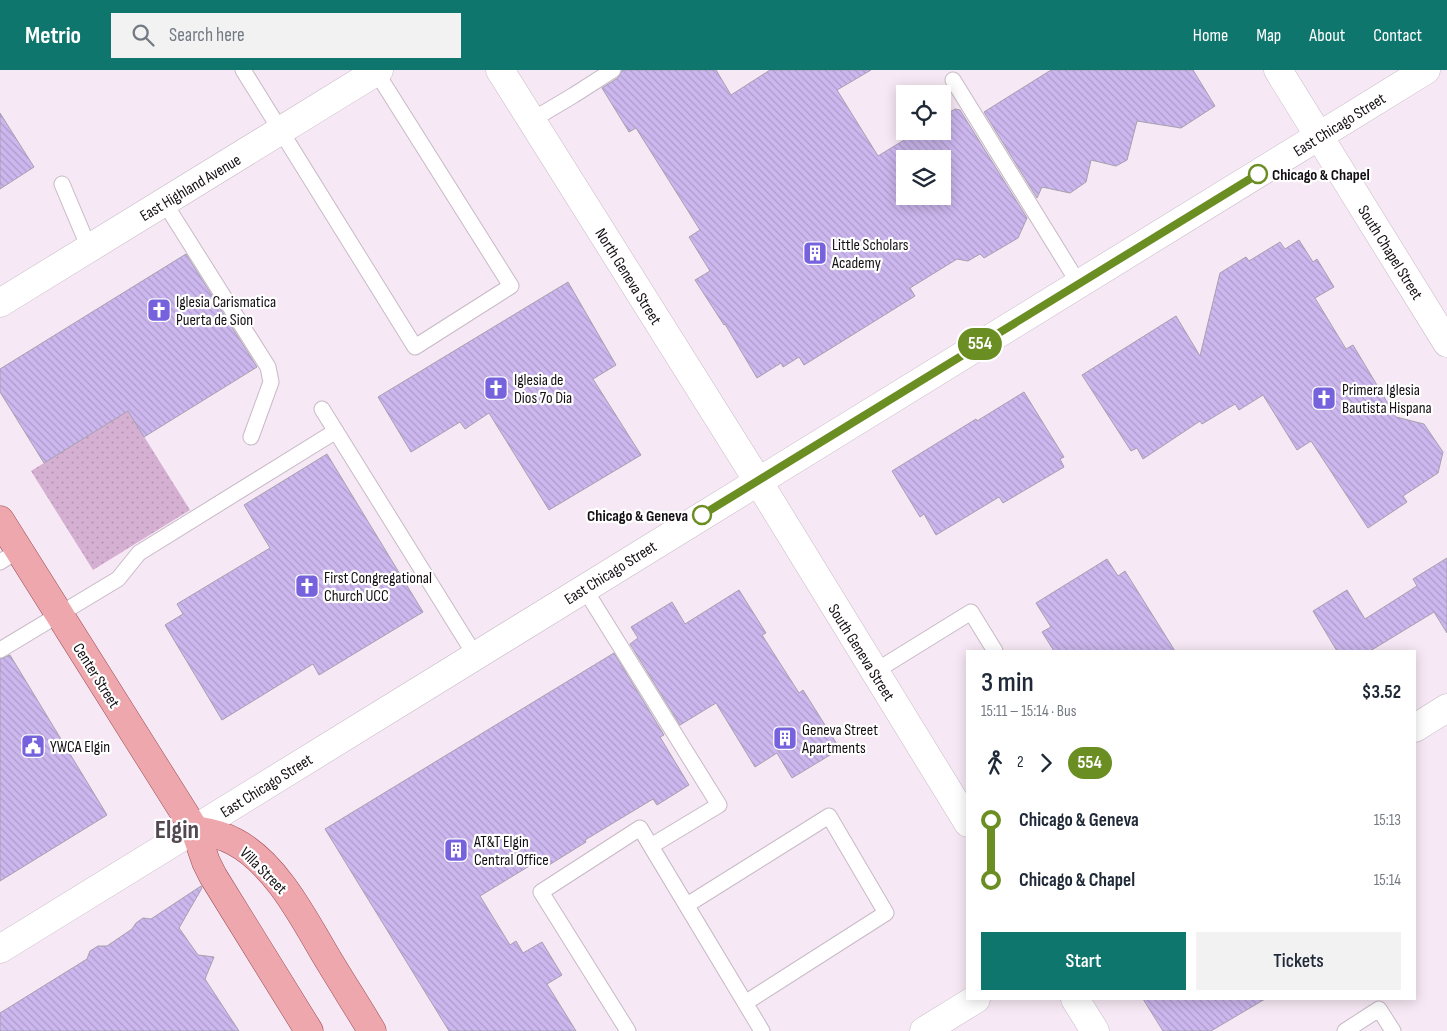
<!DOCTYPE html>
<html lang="en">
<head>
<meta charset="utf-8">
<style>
	:root { --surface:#fff; --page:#f2f2f3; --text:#1f2937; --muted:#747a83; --accent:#0f766e }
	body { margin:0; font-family:"Sofia Sans Condensed",sans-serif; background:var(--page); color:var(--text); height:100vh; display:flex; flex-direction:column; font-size:19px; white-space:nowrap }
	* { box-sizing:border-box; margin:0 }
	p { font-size:16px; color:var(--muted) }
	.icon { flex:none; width:28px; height:28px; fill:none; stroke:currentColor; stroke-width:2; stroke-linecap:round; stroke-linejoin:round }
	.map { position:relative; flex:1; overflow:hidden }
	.sheet { position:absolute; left:966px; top:580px; width:450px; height:350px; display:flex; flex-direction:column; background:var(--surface); border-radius:0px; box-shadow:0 2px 12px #0003 }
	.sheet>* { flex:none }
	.badge { padding:0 10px; border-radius:16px; font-size:18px; line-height:32px }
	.fabs { position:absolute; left:896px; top:15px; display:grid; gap:10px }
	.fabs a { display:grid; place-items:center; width:55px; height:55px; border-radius:0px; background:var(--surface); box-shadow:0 2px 12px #0003; font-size:25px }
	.map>.badge { position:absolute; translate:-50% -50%; box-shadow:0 0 0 2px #fff }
	.legs { display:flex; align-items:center; gap:8px; height:55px; padding:0 15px; font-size:16px }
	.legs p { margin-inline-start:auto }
	.summary { display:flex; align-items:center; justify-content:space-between; height:85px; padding:0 15px }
	h1 { font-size:28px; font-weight:600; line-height:38px }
	.cta { display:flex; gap:10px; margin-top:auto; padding:10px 15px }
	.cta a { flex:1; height:58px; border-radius:0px; background:var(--accent); color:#fff; font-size:20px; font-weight:600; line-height:58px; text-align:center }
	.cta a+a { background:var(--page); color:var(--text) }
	ul { padding:0 15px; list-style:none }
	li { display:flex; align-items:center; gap:18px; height:60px; font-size:19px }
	li i { display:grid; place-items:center; width:8px; height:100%; margin:0 6px; background:currentColor }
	li i::after { content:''; width:12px; height:12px; margin:-6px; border:4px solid; border-radius:50%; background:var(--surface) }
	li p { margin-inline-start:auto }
	li:first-child i { background:linear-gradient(#0000 50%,currentColor 0) }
	li:last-child i { background:linear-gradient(currentColor 50%,#0000 0) }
	header { display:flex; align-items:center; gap:30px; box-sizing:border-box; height:70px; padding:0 25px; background:var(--accent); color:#fff }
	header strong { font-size:24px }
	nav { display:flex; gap:28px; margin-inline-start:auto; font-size:18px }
	.search { width:350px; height:45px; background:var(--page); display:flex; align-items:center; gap:12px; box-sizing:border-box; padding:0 18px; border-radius:0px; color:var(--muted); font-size:19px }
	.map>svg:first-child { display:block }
	.grass { fill:url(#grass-dots) }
	.building { fill:url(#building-back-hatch); stroke:#a6a1af; fill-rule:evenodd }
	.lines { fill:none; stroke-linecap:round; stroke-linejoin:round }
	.service-casing { stroke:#c7bac6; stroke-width:17 }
	.minor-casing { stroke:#c7bac6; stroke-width:29 }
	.tertiary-casing { stroke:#c7bac6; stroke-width:29 }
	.primary-casing { stroke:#9b4c54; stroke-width:29 }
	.service { stroke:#fff; stroke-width:15 }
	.minor { stroke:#fff; stroke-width:28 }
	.tertiary { stroke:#fff; stroke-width:28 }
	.primary { stroke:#eea7ad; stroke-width:28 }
	.line-1-casing { stroke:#fff; stroke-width:11 }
	.line-1 { stroke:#6b8e23; stroke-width:8 }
	.stop-1-dot { fill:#fff; stroke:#6b8e23; stroke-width:2.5 }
	.labels { text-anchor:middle; stroke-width:4.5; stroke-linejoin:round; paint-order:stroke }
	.street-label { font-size:16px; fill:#140f13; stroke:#fff }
	.stop-label { font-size:16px; font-weight:bold; fill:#140f13; stroke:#fff; text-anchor:start }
	.poi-label { font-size:16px; fill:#140f13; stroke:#fff; text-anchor:start }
	.town-label { font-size:26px; font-weight:bold; fill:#534852; stroke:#fff }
</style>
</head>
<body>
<header>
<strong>Metrio</strong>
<div class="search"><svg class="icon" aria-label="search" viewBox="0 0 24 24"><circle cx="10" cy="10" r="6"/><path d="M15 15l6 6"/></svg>Search here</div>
<nav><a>Home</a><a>Map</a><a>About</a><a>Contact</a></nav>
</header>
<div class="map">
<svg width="1447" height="961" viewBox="0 0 1447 961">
	<defs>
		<pattern id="grass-dots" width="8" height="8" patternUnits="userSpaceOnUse" patternTransform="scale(1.25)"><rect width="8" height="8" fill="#d5b0d2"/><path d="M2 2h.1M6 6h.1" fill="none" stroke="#b696b3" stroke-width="1.8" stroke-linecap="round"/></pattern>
		<pattern id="building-back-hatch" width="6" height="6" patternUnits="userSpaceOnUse" patternTransform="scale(1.25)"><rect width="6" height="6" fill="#ccb7ee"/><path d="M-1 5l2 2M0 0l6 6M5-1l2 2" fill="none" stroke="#ae9ccb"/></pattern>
	</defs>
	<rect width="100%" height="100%" fill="#f6e8f4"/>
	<path class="grass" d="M128,341l62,99 -97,60 -62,-99z"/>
	<path class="building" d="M622,0h94l15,25 39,-25h101l-34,20 41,66 41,-25h23v-14l13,-8 5,1 67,108 -9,20 -34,20 -4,-4 -12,7 -11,-2 -47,29 5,8 -111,69 -5,-8 -16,10 -2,-4 -24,15 -32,-54 -1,1 -29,-45 15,-9 -21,-34 11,-7 -64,-102 -7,4 -27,-44 16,-10zM905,89h37v37h-37z
		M1051,0h142l22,36 -34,22 -44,-7 -10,39 -11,6 -25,-6 -5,22 -16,11 -28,-6 -5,11 -53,-86z
		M0,43l34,54 -34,22z
		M1299,170l14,22 4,-3 17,28 -19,11 31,51 7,-4 43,72 28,7 19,28 -5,21 -35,23 4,6 -39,26 -57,-87 -14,9 -34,-55 -24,15 -4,-6 -33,20 -2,-3 -57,38 -6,-11 -6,3 -49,-76 94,-59 24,40 20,-83 26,-16 3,4 31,-19 5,7z
		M186,184l71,113 -113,70 -16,-26 -84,52 -44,-71v-23z
		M568,212l48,83 -23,14 48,76 -92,55 -60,-97 -24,16 -5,-7 -49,30 -33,-55z
		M1024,322l40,65 -4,2 4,8 -61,36 -4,-6 -63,38 -12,-21 -4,3 -28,-46 84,-52 1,2z
		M327,384l96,158 -104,63 -6,-11 -91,56 -57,-95 18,-11 -6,-10 93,-56 -26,-43z
		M1447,488v75l-13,-21 -64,39h-33l-24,-40 34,-21 18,29 52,-33 -4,-7z
		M1107,489l11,17 7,-5 50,80h-121l-12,-19 9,-5 -15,-24z
		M739,520l27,43 -4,2 37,58 4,-3 37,59 -48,29 -15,-25 -22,14 -39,-64 -36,22 -50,-81 8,-6 -7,-11 41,-25 13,22z
		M614,583l50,82 -4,2 29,48 -32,20 -4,-6 -68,41 1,2 -37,23 -5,-8 -64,39 30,49 6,-4 7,12 19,-11 20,33 -15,9 29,47h-127l-124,-202z
		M10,585l97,160 -107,66v-222z
		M201,816l1,2 -23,40 19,27 16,2 -9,22 34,52h-239v-18l87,-54 3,-8 8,-5h9l25,-17 4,-6 7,-5 8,1z
		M1143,929h122l-54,32h-48z"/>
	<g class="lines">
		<g class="service-casing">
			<path id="service" d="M243,0l172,277 96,-61 -136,-216
				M953,10l126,204
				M532,50l42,-25 39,-25
				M62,114l27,64
				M164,132l104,165 3,15 -20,55
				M322,339l153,246
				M0,492l19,-12
				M584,518l135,217 -68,41
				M0,580l118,-71 21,-26 197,-122
				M874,602l97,-60 24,39
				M687,835l142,-89 57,97 -141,90
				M628,961l-87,-139 99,-64 122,203
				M1345,961l34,-22 14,22"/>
		</g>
		<g class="minor-casing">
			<path id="minor" d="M500,0l258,411 210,342
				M1278,0l169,273
				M0,233l379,-233
				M1415,658l32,-20
				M1075,929l20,32
				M924,961l52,-32"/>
		</g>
		<g class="tertiary-casing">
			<path id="tertiary" d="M0,879l1426,-879"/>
		</g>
		<g class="primary-casing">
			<path id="primary" d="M0,450l195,310 11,32 7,14 96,155
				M195,760c13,2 28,5 40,12 41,22 68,75 91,114 15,25 31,50 46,75"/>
		</g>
		<use href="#service" class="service"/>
		<use href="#minor" class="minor"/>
		<use href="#tertiary" class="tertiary"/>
		<use href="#primary" class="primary"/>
	</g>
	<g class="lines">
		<g class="line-1-casing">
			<path id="line-1" d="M702,445l556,-341"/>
		</g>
		<use href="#line-1" class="line-1"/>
	</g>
	<defs>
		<g id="building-square" transform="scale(1.25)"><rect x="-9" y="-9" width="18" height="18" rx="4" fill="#7562dc" stroke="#fff"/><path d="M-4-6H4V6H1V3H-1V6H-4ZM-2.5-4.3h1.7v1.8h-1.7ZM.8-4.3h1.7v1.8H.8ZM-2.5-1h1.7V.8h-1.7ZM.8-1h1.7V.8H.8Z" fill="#fff"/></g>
		<g id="church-square" transform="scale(1.25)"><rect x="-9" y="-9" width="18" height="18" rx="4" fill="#7562dc" stroke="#fff"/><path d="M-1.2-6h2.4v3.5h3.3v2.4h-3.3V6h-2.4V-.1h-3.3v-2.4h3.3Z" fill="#fff"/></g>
		<g id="civic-square" transform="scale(1.25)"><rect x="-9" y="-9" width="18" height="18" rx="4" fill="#7562dc" stroke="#fff"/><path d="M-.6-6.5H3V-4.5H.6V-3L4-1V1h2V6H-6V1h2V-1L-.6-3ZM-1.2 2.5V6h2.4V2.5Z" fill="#fff"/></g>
	</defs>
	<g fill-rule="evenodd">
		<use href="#building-square" x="815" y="183"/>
		<use href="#church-square" x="159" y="240"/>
		<use href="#church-square" x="496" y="318"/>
		<use href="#church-square" x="1324" y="328"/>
		<use href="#church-square" x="307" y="516"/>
		<use href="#building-square" x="785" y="668"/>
		<use href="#civic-square" x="33" y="676"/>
		<use href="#building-square" x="456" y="780"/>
	</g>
	<g class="stop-1-dot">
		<circle cx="1258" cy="104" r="9"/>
		<circle cx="702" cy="445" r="9"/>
	</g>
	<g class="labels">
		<g class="street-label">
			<text transform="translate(1339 54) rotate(-32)" y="6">East Chicago Street</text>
			<text transform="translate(190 117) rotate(-31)" y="6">East Highland Avenue</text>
			<text transform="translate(1391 182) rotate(58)" y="6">South Chapel Street</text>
			<text transform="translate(629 206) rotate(58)" y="6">North Geneva Street</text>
			<text transform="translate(610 502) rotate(-32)" y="6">East Chicago Street</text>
			<text transform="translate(862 582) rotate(58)" y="6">South Geneva Street</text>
			<text transform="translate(97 605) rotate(58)" y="6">Center Street</text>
			<text transform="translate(266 715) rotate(-32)" y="6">East Chicago Street</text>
			<text transform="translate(264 800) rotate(45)" y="6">Villa Street</text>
		</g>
		<g class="stop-label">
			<text x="1272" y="110">Chicago &amp; Chapel</text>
			<text x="688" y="451" text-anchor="end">Chicago &amp; Geneva</text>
		</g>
		<g class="poi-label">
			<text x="832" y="180">Little Scholars<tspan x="832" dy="18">Academy</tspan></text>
			<text x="176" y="237">Iglesia Carismatica<tspan x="176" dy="18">Puerta de Sion</tspan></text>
			<text x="514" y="315">Iglesia de<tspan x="514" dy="18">Dios 7o Dia</tspan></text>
			<text x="1342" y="325">Primera Iglesia<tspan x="1342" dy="18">Bautista Hispana</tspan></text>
			<text x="324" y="513">First Congregational<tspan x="324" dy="18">Church UCC</tspan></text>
			<text x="802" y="665">Geneva Street<tspan x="802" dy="18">Apartments</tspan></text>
			<text x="50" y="682">YWCA Elgin</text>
			<text x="474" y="777">AT&amp;T Elgin<tspan x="474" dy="18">Central Office</tspan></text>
		</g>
		<g class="town-label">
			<text x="177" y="768">Elgin</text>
		</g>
	</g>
</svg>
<div class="fabs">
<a><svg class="icon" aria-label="locate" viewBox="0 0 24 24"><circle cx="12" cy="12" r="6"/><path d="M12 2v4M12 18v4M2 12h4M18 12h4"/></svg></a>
<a><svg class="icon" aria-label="layers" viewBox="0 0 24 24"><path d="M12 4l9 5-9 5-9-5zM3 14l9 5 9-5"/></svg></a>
</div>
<b class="badge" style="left:980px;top:274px;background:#6b8e23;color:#fff">554</b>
<section class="sheet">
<div class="summary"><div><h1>3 min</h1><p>15:11 – 15:14 · Bus</p></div><b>$3.52</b></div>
<div class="legs"><svg class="icon" aria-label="walk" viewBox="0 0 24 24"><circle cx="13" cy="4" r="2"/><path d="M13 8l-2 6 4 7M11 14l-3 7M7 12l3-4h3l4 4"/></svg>2<svg class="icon" aria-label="forward" viewBox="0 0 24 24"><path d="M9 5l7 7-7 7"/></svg><b class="badge" style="background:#6b8e23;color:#fff">554</b></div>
<ul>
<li><i style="color:#6b8e23"></i><b>Chicago &amp; Geneva</b><p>15:13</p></li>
<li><i style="color:#6b8e23"></i><b>Chicago &amp; Chapel</b><p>15:14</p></li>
</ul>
<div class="cta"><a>Start</a><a>Tickets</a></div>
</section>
</div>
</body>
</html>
